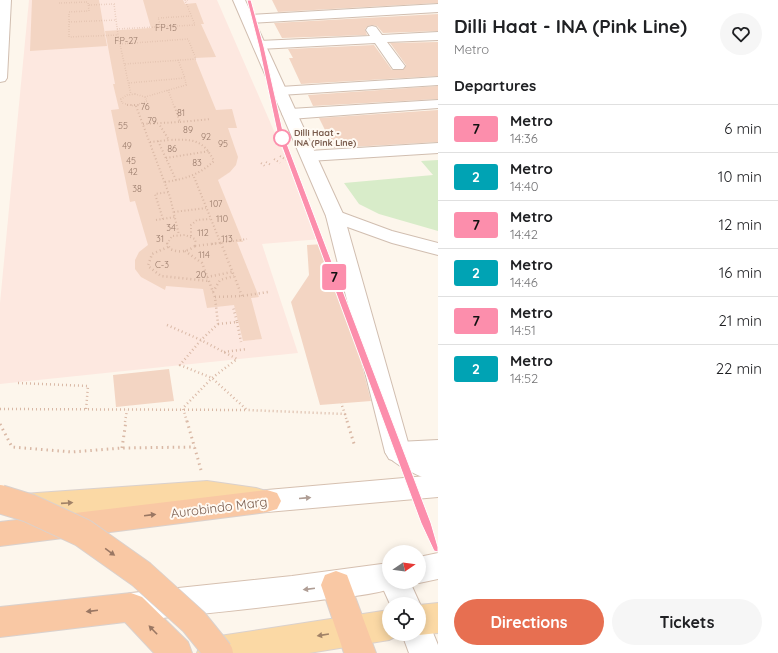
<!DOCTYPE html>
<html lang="en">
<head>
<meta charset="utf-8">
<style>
	:root { --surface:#fff; --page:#f6f6f6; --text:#202124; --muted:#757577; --line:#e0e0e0; --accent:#e76f51 }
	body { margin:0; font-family:Quicksand,sans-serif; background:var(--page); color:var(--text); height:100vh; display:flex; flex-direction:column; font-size:15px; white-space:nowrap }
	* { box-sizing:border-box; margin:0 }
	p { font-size:13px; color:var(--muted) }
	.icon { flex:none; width:22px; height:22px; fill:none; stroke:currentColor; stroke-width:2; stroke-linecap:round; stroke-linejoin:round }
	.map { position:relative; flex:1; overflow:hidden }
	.drawer { display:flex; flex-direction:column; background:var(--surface); width:340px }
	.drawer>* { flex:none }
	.badge { padding:0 8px; border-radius:3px; font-size:14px; line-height:26px }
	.needle { width:26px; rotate:77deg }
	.buttons { position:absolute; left:382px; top:545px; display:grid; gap:8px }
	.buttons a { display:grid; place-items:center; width:44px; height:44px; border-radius:50%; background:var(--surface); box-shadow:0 2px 10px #0003; font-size:20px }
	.map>.badge { position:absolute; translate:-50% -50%; box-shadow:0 0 0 2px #fff }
	h2 { padding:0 16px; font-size:15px; line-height:36px }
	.round { display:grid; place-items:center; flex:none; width:42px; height:42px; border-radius:21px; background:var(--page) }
	.overview { display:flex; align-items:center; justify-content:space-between; height:68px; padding:0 16px }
	h1 { font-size:19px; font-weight:700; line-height:30px }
	.action { display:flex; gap:8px; margin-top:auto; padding:8px 16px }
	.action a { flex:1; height:46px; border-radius:24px; background:var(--accent); color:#fff; font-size:16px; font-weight:700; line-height:46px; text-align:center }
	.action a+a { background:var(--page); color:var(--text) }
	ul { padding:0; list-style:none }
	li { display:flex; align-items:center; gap:12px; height:48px; padding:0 16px; border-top:1px solid var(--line) }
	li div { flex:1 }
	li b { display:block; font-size:15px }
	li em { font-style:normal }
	li .badge { min-width:44px; font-weight:700; text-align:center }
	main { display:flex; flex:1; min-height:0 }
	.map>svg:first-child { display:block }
	.commercial { fill:#fde8e0 }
	.green { fill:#d8ecc9 }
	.building { fill:#f3d5c3 }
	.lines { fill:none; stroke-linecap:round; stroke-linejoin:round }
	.minor-casing { stroke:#d1beb0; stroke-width:2 }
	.tertiary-casing { stroke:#d1beb0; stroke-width:2 }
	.secondary-casing { stroke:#d6c0b0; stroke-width:2 }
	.primary-casing { stroke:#dad1cd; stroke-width:2 }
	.trunk-casing { stroke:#dad1cd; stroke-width:2 }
	.path-far3 { stroke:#d9b8a5; stroke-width:1.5; stroke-dasharray:0.5 2; stroke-linecap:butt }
	.path-far2 { stroke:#d9b8a5; stroke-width:2; stroke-dasharray:1 2.5; stroke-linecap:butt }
	.path-far1 { stroke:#d9b8a5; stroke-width:2.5; stroke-dasharray:1 3; stroke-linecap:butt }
	.path { stroke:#d9b8a5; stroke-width:3; stroke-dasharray:1.5 4; stroke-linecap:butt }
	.minor { fill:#fff; fill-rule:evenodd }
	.tertiary { fill:#fff; fill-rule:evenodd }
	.secondary { fill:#fff; fill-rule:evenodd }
	.primary { fill:#fbd9a5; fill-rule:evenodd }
	.trunk { fill:#f9c8a4; fill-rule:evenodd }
	.trunk-bridge-casing { stroke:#dad1cd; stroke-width:30; stroke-linecap:butt }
	.trunk-bridge { stroke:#f9c8a4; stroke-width:28 }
	.oneway { fill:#af9d94 }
	.oneway2 { fill:#a18267 }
	.oneway3 { fill:#9a7763 }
	.line { fill:#fc8eac; stroke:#fff }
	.stop-dot { fill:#fff; stroke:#fc8eac; stroke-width:2 }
	.labels { text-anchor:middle; stroke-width:4; stroke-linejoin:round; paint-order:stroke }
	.number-label { font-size:9px; fill:#987a6a }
	.far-stop-label { font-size:9px; font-weight:bold; fill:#7a5c4d; stroke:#fffaf3; text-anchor:start }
	.near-street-label { font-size:13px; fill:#7a5c4d; stroke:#fffaf3 }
</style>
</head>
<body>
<main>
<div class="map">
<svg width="438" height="653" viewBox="0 0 438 653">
	<rect width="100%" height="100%" fill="#fdf6ec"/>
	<path class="commercial" d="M29,0h188l104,239 -59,5 36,109 -298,31v-81z"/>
	<path class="green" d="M438,160v71l-59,-17 -20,-10 -15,-21 89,-8 -12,-14z"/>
	<path class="building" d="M32,0h67l8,46 -77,5z
		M143,0h40l2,4 11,-1 8,21h-3l15,33 -21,1 21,52 16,-1 5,19h-9l10,29 -2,8 -6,7 -12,8 25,62h-6l22,55 -8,1 11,41 -19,2 -9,-36 -27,3 -4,-19 -37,-3 -1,4 -24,-13 -6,-8v-9l4,-8 9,-7 -13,-44 -5,1 -19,-92 8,-1 -6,-25h2l-10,-53 46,-3z
		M272,0h166v3l-160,9z
		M438,14v17l-55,2 -6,-7 -5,-1 -4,1 -3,3 2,6 -85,3 -8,-15z
		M438,42v34l-137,8 -12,-26h4l-5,-9 86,-4 18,25h11l3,-5 -16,-22z
		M438,86v13l-125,7 -5,-11z
		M438,110v32l-104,6 -15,-30z
		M324,244l23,63 24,94 -51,4 -29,-103 18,-27 -2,-30z
		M169,369l5,32 -58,6 -3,-32z"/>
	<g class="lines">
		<g class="minor-casing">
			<path id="minor" d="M0,0h11l-4,78 -2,3 -5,1z
				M438,4v8l-190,11 -4,-1 -2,-3 2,-3 4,-1z
				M372,26l4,1 6,8 56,-3v8l-51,2 18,24 -2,3h-10l-18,-26 -116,6 -5,-1 -1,-3 1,-3 5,-1 111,-5 -4,-6 2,-3z
				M438,77v8l-158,10 -5,-1 -2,-3 2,-3 5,-1z
				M438,100v8l-148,11 -5,-2 -3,-3 3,-3 5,-2z
				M438,143v10l-129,8 -6,-2 -2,-3 2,-3 6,-2z
				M335,210l57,21 46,12v12l-46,-12 -64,-23 -2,-4 2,-4z
				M438,440v20l-40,2 -9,-3 -4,-7 4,-7 9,-3z"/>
		</g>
		<g class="tertiary-casing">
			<path id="tertiary" d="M233,0h12l99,216 65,230 29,14v23c-15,-5 -46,-18 -53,-31l-59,-236z
				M389,571v11h21l10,22 -1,3v-3h-29l-10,-22 4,-10z
				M419,619l10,4 9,22v8h-29l-7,-19h17z"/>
		</g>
		<g class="secondary-casing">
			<path id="secondary" d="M438,475v22l-171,15 -10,-3 -4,-8 4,-8 10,-3z
				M438,553v26l-19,4 -4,-1h4v-25z
				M389,563v19h12l-1,4c-27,10 -59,11 -87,15 -61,8 -121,14 -182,20l-11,-4 -5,-10 5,-10 11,-4 161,-17z"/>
		</g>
		<g class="primary-casing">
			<path id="primary" d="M207,481l49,7 10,3 4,8 -4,8 -10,3 -49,-7 -184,15 -10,-4 -4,-8 4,-8 10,-4z
				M438,603v30l-19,2 -2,-1h2v-29z
				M389,610v24h12l-12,6 -80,13h-112l4,-11 12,-5z"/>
		</g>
		<g class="trunk-casing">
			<path id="trunk" d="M267,490l10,3 4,8 -4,8 -10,3 -267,34v-24z
				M336,571l11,4 29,78h-32l-23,-68 4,-10z
				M131,593l11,4 46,45 4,11h-38l-29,-31 -125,15v-30z"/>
		</g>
		<path class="path-far3" d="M59,3l29,-1 1,9 -20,1v25l49,-2
			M89,5l25,-1 4,31 13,60
			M69,22l47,-2
			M161,27l-3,-9 33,-2
			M117,29l78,-4 -10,-25h3
			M120,44l68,-5 8,20 -71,5
			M129,83l56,-5 -7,-18
			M168,90l6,16
			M135,94l10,3 2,4 -13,5 -12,-3 -1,-4 6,-4z
			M145,97l41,-12 -1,-7"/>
		<path class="path-far2" d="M127,105h12
			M136,106l34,91 9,38
			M180,122l31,-3
			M143,124l37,-2 -6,-17
			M158,141l18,39
			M150,142l19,-2 -10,-16
			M280,156l6,4
			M166,158l44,-7
			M274,159l6,4
			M266,162l5,3
			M261,163l5,4
			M194,177l27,67
			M165,182c20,-3 34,-7 49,-21 -11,-22 -22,-22 -45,-21
			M174,212l32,-4
			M163,219l-8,-25 14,-2
			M156,220l19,-3
			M191,236v-11l6,-5 13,-1
			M167,244l5,-8 13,-1 10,4 1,5
			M212,244l35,-5"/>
		<path class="path-far1" d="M167,243l3,6c9,4 17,3 25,-3
			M221,243l21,53
			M195,246l1,-3
			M195,246l24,-3
			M168,247l-16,7 -4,12 13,10 48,5
			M185,251l17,12 13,34 3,27 -17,16 -21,25 32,13 35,32 98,4 -4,-11
			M207,277l25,-5
			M213,292l7,-12 14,-4
			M215,297l27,-1 26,-4
			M237,322l4,20
			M218,324l19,-2 -4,-15
			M167,325l34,15 36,19 -25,19 -29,30 4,14
			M224,352l23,-3
			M18,383l70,3 -2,24
			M0,409l247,1
			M345,414l2,8
			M125,422l2,-12"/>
		<path class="path" d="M187,421l14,49
			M347,421l8,26
			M0,424l12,23 60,5 50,-4 73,-1
			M122,448l4,-27"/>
		<use href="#minor" class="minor"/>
		<use href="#tertiary" class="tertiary"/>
		<use href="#secondary" class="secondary"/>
		<use href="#primary" class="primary"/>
		<use href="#trunk" class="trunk"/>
		<g class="trunk-bridge-casing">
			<path id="trunk-bridge" d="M0,499l29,9 54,25 58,41 53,48 25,31"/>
		</g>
		<use href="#trunk-bridge" class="trunk-bridge"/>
	</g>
	<defs><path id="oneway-solid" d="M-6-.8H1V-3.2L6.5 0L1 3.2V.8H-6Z"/></defs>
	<g class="oneway">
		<use href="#oneway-solid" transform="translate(305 498) rotate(-5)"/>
		<use href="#oneway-solid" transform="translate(309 589) rotate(173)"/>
	</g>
	<g class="oneway2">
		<use href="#oneway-solid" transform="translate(67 503) rotate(-4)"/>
		<use href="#oneway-solid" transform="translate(323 635) rotate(171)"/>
	</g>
	<g class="oneway3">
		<use href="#oneway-solid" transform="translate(150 515) rotate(-7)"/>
		<use href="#oneway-solid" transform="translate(110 552) rotate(36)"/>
		<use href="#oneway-solid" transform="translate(92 611) rotate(173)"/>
		<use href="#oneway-solid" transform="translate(153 630) rotate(-134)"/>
	</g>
	<path class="line" d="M247,0h4l13,47 20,89 147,387 7,24v5l-4,-1 -13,-28 -143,-387 -19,-89z"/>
	<circle class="stop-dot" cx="282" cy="138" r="8"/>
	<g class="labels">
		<g class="number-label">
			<text x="166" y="31">FP-15</text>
			<text x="126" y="44">FP-27</text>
			<text x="145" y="110">76</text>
			<text x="181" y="116">81</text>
			<text x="152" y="124">79</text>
			<text x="123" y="129">55</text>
			<text x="188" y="133">89</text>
			<text x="206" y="140">92</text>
			<text x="223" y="147">95</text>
			<text x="127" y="149">49</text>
			<text x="172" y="152">86</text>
			<text x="131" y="164">45</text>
			<text x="197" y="166">83</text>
			<text x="133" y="175">42</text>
			<text x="137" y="192">38</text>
			<text x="216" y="207">107</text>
			<text x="222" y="222">110</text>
			<text x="171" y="231">34</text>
			<text x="203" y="236">112</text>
			<text x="160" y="242">31</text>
			<text x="227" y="242">113</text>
			<text x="204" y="258">114</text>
			<text x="162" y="268">C-3</text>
			<text x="201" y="278">20</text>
		</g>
		<g class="far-stop-label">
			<text x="294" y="136">Dilli Haat -<tspan x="294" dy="10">INA (Pink Line)</tspan></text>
		</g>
		<g class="near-street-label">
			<text transform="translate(219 507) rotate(-7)" y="5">Aurobindo Marg</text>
		</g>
	</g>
</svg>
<div class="buttons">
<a><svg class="needle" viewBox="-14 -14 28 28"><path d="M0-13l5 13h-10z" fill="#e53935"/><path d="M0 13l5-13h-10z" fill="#757577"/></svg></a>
<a><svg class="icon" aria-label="locate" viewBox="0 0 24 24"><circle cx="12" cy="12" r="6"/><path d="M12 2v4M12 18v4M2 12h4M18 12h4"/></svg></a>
</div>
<b class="badge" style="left:334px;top:277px;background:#fc8eac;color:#111">7</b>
</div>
<section class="drawer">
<div class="overview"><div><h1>Dilli Haat - INA (Pink Line)</h1><p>Metro</p></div><a class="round"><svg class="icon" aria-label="heart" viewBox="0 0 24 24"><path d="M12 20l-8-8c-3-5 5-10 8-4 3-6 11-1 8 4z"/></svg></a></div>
<h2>Departures</h2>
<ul>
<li><span class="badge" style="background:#fc8eac;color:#111">7</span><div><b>Metro</b><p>14:36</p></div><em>6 min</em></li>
<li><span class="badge" style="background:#00a3b4;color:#fff">2</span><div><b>Metro</b><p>14:40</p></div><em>10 min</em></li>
<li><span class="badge" style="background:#fc8eac;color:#111">7</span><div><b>Metro</b><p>14:42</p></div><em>12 min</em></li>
<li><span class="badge" style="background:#00a3b4;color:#fff">2</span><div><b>Metro</b><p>14:46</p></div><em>16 min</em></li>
<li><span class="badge" style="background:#fc8eac;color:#111">7</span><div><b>Metro</b><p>14:51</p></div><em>21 min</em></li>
<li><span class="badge" style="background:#00a3b4;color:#fff">2</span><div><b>Metro</b><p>14:52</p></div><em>22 min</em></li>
</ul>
<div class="action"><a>Directions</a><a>Tickets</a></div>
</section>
</main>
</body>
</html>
